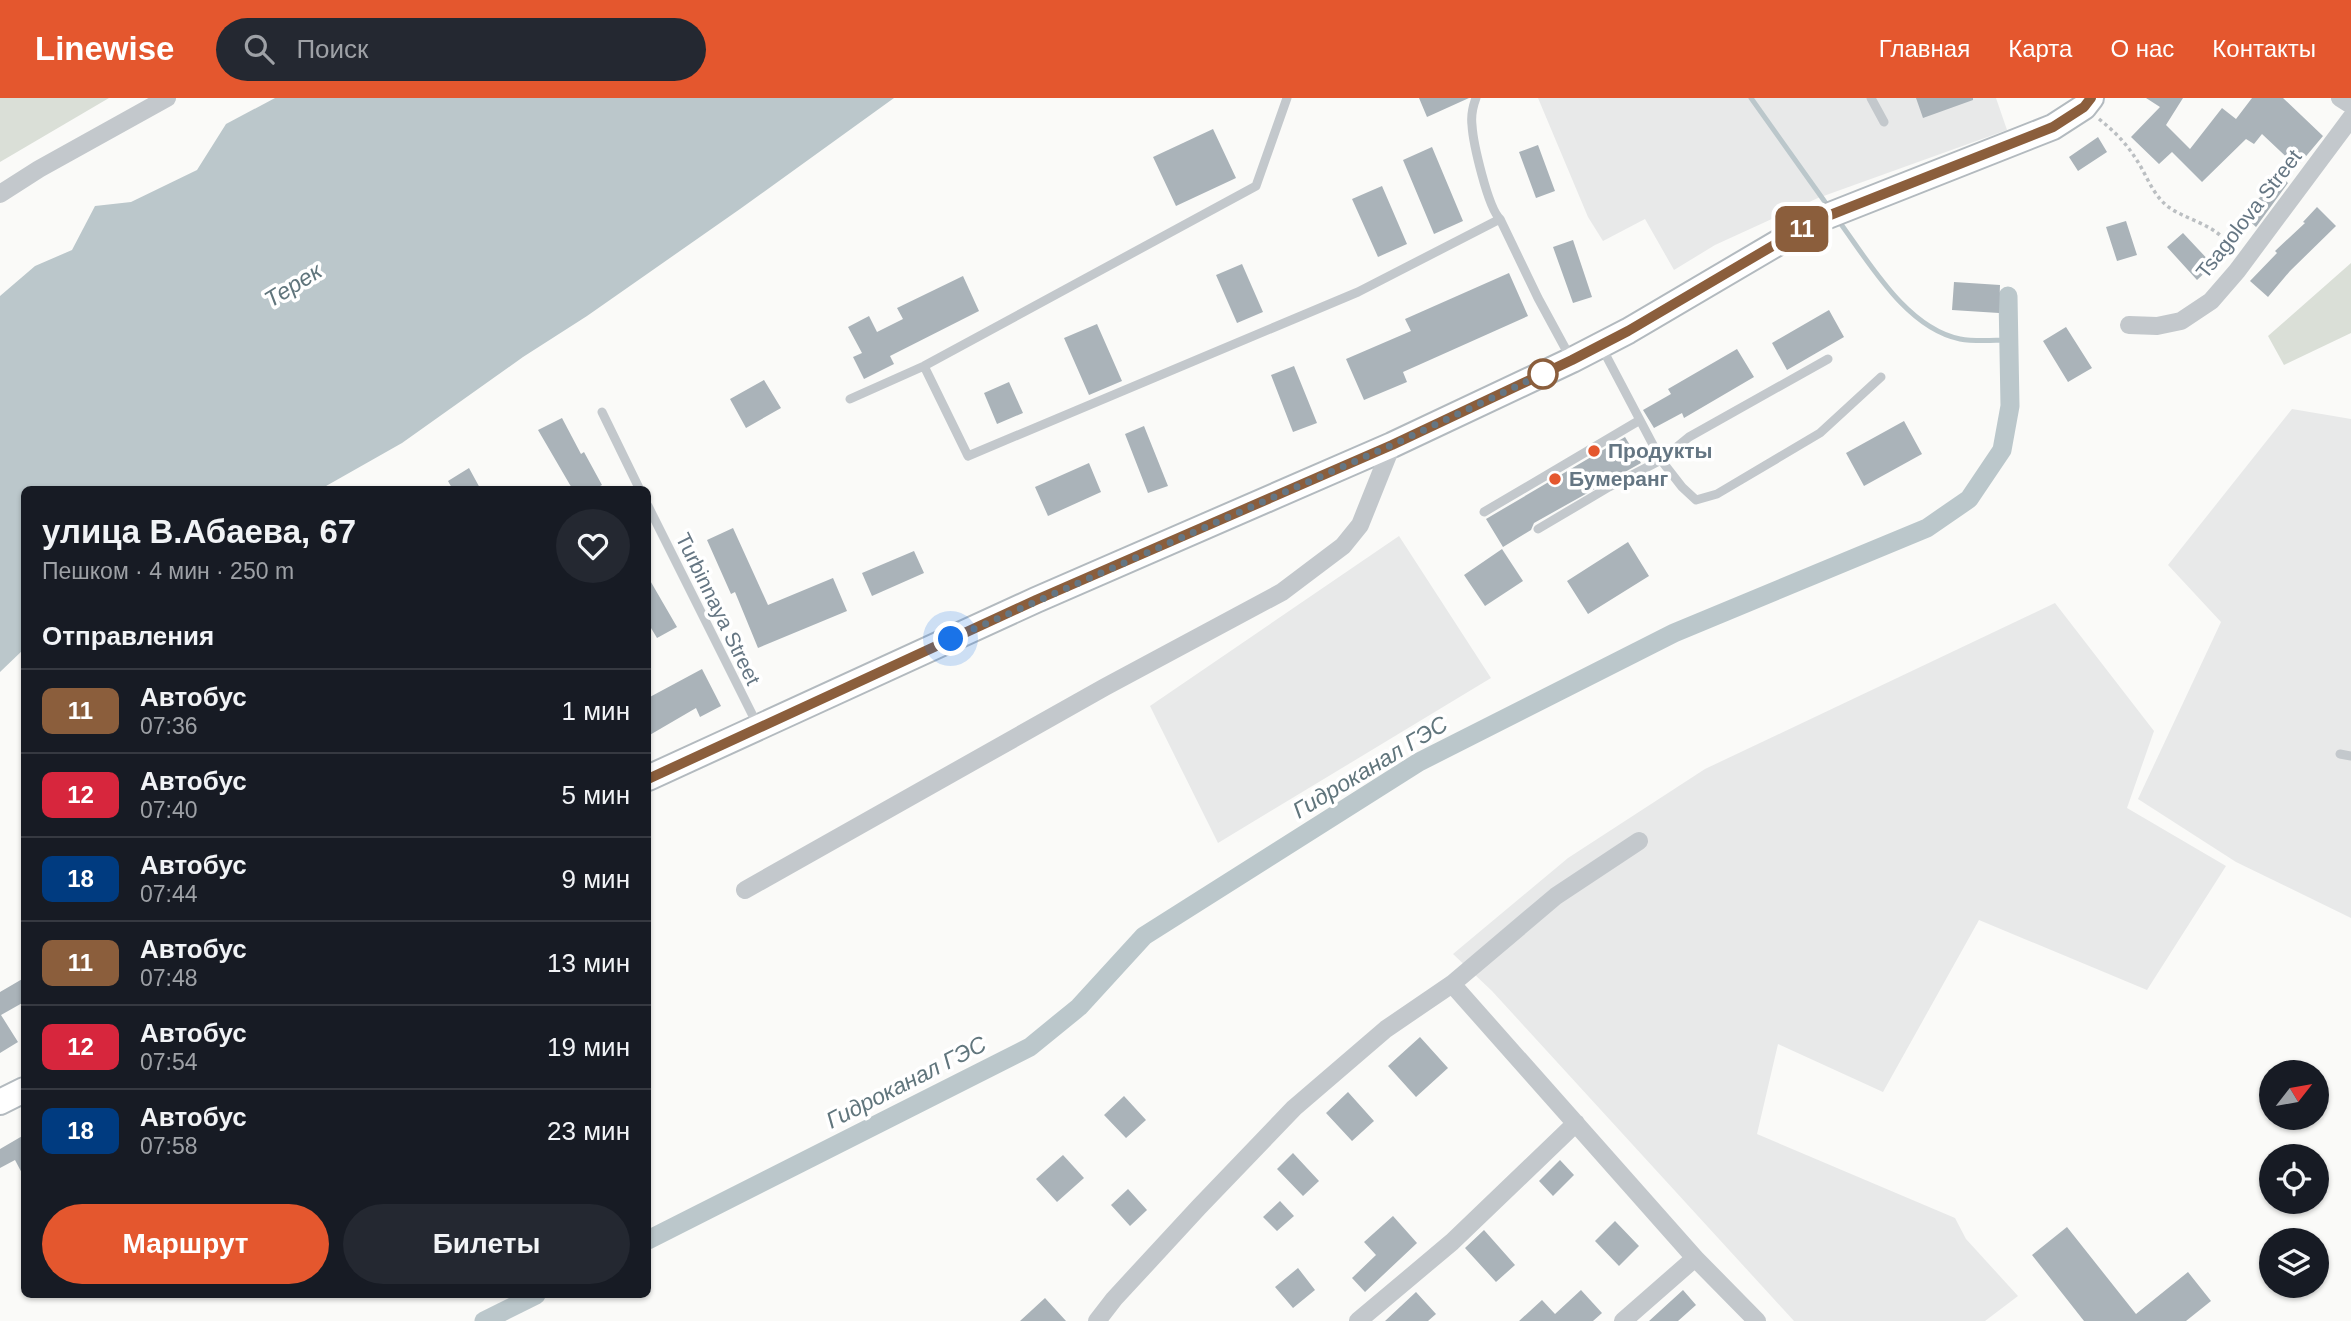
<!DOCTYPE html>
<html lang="ru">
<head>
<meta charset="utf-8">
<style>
	:root { --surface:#171b24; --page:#242831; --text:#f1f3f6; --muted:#9ea1a6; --line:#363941; --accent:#e4572e }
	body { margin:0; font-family:Helvetica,sans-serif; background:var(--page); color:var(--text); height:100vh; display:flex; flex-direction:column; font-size:26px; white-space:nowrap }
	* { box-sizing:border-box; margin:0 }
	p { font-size:23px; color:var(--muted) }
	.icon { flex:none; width:38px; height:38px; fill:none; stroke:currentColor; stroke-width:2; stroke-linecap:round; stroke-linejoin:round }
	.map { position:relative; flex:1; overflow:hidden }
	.panel { position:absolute; left:21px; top:388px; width:630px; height:812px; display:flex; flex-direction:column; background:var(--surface); border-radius:10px; box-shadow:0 2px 5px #0004 }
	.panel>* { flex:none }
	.badge { padding:0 14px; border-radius:10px; font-size:24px; line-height:46px }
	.needle { width:46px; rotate:59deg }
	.controls { position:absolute; left:2259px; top:962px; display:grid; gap:14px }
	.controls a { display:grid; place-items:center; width:70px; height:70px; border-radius:50%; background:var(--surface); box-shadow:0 2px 5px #0004; font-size:35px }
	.you { position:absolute; width:35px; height:35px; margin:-18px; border:5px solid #fff; border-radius:50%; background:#1a73e8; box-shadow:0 0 0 10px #1a73e833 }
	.map>.badge { position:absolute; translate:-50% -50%; box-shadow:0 0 0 4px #fff }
	h2 { padding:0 21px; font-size:26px; line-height:63px }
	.round { display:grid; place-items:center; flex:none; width:74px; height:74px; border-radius:37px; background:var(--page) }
	.overview { display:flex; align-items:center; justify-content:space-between; height:119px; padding:0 21px }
	h1 { font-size:33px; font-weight:700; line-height:52px }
	.button { display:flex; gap:14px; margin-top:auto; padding:14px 21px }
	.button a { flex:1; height:80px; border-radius:42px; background:var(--accent); color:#fff; font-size:28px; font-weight:700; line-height:80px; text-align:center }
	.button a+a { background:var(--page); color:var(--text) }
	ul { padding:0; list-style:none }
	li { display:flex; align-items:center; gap:21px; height:84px; padding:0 21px; border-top:2px solid var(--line) }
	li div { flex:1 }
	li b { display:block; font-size:26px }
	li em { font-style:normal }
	li .badge { min-width:77px; font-weight:700; text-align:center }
	header { display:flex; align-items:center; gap:42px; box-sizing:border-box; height:98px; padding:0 35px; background:var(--accent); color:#fff }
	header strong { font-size:33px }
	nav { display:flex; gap:38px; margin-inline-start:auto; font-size:24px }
	.search { width:490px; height:63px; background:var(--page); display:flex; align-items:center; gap:18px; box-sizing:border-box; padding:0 24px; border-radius:38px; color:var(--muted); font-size:26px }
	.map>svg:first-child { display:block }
	.built { fill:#e8e9e9 }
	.green { fill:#dadfd7 }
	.water { fill:#bbc7cb }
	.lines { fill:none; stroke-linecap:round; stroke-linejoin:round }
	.stream { stroke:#bbc7cb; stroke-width:5 }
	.canal { stroke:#bbc7cb; stroke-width:19 }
	.building { fill:#aab3b9 }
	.secondary-casing { stroke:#b3babf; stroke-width:28 }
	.path { stroke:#bbbfc2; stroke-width:3.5; stroke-dasharray:3.5 3.5; stroke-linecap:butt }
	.service { stroke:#c3c8cc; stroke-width:9 }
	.minor { stroke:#c3c8cc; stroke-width:18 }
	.secondary { stroke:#fff; stroke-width:24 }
	.line-casing { stroke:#fff; stroke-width:16 }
	.line { stroke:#8b5e3c; stroke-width:10 }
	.walk { stroke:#657683; stroke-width:7; stroke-dasharray:0 12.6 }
	.stop-dot { fill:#fff; stroke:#8b5e3c; stroke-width:3.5 }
	.poi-dot { fill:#e4572e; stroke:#fff; stroke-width:2.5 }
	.labels { text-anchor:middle; stroke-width:7; stroke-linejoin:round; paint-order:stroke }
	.street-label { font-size:21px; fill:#657683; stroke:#fff }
	.poi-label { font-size:21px; font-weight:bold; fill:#657683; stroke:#fff; text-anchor:start }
	.water-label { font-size:23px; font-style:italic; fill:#60757c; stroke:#fff }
</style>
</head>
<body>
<header>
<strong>Linewise</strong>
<div class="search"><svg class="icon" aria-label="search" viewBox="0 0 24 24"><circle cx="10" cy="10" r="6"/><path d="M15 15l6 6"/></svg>Поиск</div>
<nav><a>Главная</a><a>Карта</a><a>О нас</a><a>Контакты</a></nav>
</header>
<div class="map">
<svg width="2351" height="1223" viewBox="0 0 2351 1223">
	<rect width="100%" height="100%" fill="#fafaf8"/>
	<path class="built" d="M1538,0h458l11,32 -189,68 -103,47 -41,25 -29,-51 -42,22 -15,-24z
		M2292,311l59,10v499l-115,-56 -98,-63 83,-177 -53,-57z
		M1399,438l92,142 -273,165 -68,-137z
		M2055,505l99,128 -27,77 99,58 -79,124 -168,-70 -96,172 -105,-48 -21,90 198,84 11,21 52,57 -33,25h-191l-302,-330 -39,-37 115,-96 137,-89z"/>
	<path class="green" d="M0,0h109l-109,64z
		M2351,165v70l-67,32 -16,-29z"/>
	<path class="water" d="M275,0h619l-154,111 -153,107 -64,41 -121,86 -83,47h-295v159l-24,23v-376l35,-30 37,-16 23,-44 36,-4 66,-32 29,-46z"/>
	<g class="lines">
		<path class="stream" d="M1751,0l79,111
			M1838,122c31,42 68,108 122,119 16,3 34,1 50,1"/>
		<path class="canal" d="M648,1142l382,-193 49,-40 65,-71 275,-174 255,-129 253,-105 42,-29 33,-49 8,-44 -2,-110
			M484,1223l52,-26"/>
	</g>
	<path class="building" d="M1419,0h50l-42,19z
		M1916,0h57v2l-50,18z
		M2146,0h37l-17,27 24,24 32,-41 14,11 16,-21h31l40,38 -26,31 -35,-33 -8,10 -8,-5 -44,43 -30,-30 -13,12 -28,-27 29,-30z
		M1213,31l23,49 -60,28 -23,-49z
		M2098,39l9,15 -29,19 -9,-14z
		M1538,47l17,46 -19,7 -17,-46z
		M1432,49l31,74 -29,13 -31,-74z
		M2280,78l8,7 -32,44 -13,-12z
		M1382,88l25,58 -29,13 -26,-58z
		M2317,109l19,19 -46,45 -22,26 -18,-16 27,-28 -2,-2 30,-28 -2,-1z
		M2126,123l11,34 -20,6 -11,-34z
		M2183,135l30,32 -16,15 -30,-33z
		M1573,142l19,57 -19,6 -20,-56z
		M1242,166l21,48 -26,11 -21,-48z
		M1509,175l19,43 -125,56 4,10 -43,18 -18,-41 65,-28 -6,-12z
		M963,178l16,35 -89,45 4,8 -30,15 -11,-22 9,-4 -14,-26 21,-11 8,16 26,-13 -6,-11z
		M1954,184l46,3 -1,28 -47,-3z
		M1829,212l15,27 -57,33 -15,-27z
		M1097,226l25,57 -33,14 -25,-57z
		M2066,229l26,41 -24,14 -25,-41z
		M1737,251l17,28 -70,41 -2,-5 -28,15 -11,-18 28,-16 -3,-5z
		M1294,268l23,57 -24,9 -22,-57z
		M764,282l17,28 -35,20 -16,-29z
		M1009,284l14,31 -26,11 -13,-31z
		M562,320l19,36 3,-2 18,33 -10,5h-19l-35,-60z
		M1904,323l18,33 -58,32 -18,-33z
		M1144,328l24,60 -20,7 -23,-59z
		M1625,339l16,26 -107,60 -3,7 -28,17 -17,-28z
		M1089,365l12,29 -53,24 -13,-29z
		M469,370l12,22h-28l-5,-9z
		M733,430l35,77 65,-27 14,33 -89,37 -23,-56 -4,2 -24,-54z
		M1628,444l21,34 -61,38 -21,-33z
		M1502,451l21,32 -38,25 -21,-31z
		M914,453l10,22 -52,23 -10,-23z
		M648,479l29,50 -20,11 -9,-15z
		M702,571l19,37 -21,11 -4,-9 -48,28v-38z
		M24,880v24l-23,13 17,27 -18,11v-61z
		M1420,939l28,31 -32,29 -28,-31z
		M1348,994l26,29 -22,20 -26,-28z
		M1124,998l22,24 -20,18 -22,-23z
		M24,1037v42l-9,-17 -15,8v-19z
		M1293,1055l26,28 -16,15 -26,-27z
		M1063,1057l21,23 -27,24 -21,-23z
		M1560,1062l14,15 -21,21 -14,-15z
		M1128,1091l19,21 -17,16 -19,-21z
		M1280,1103l14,15 -17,15 -14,-14z
		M1393,1118l24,27 -52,49 -13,-14 24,-23 -12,-13z
		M1615,1123l24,25 -20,20 -24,-25z
		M2067,1129l69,87 52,-42 23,29 -25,20h-102l-52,-66z
		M1484,1132l31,35 -19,17 -31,-34z
		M1298,1170l17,22 -22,18 -18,-21z
		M1581,1192l21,23 -9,8h-74l23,-21 13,14z
		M1683,1192l13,15 -18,16h-29z
		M1416,1194l20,22 -8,7h-43z
		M1045,1200l21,23h-46z"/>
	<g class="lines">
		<g class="secondary-casing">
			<path id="secondary" d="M648,680l388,-178 356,-155 180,-85 56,-29 187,-110 238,-94 31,-20 7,-9
				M0,1004l24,-12"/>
		</g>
		<path class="path" d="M2099,21c15,12 27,24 37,40 9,13 15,31 26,42 16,19 60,22 69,50"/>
		<path class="service" d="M1476,0c-3,8 -5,19 -4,27 1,18 16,83 28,94l38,79 32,59
			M1871,0l13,24
			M1601,248l60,114 28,-23 139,-78
			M924,268l44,90 390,-164 142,-73
			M850,301l74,-33 332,-180 31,-88
			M602,314l38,78
			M648,408l110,220
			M1484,414l156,-92
			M1538,431l71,-42 52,-27 21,27 14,13 21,-6 103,-61 61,-56
			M2340,656l11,2"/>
		<path class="minor" d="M2340,0l11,7
			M0,96l39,-25 128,-71
			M2129,227l28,1 24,-5 30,-20 26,-30 114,-153
			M745,792l360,-203 177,-95 61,-46 17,-21 32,-80
			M1452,886l243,274 62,63
			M1097,1223l17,-22 85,-92 95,-99 92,-79 66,-45 104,-88 83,-55
			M1358,1223l94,-79 124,-119
			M1623,1223l72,-63"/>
		<use href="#secondary" class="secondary"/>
	</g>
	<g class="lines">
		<g class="line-casing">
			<path id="line" d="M648,681l388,-179 356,-155 180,-85 56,-29 187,-110 238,-94 31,-20 7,-9"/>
		</g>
		<use href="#line" class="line"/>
		<path class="walk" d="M951,541l441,-194 157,-74 -6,3"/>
	</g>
	<circle class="stop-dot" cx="1543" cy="276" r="14"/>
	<g class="poi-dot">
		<circle cx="1594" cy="353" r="7"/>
		<circle cx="1555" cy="381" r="7"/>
	</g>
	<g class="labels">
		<g class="street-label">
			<text transform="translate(2249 116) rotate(-52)" y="7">Tsagolova Street</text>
			<text transform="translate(718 511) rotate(64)" y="7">Turbinnaya Street</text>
		</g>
		<g class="poi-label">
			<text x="1608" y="360">Продукты</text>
			<text x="1569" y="388">Бумеранг</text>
		</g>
		<g class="water-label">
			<text transform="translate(293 187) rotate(-32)" y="8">Терек</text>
			<text transform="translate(1370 669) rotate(-31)" y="8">Гидроканал ГЭС</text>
			<text transform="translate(906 984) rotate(-27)" y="8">Гидроканал ГЭС</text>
		</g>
	</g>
</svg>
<div class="controls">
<a><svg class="needle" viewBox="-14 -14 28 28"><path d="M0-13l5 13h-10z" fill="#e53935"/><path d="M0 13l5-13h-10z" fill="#9ea1a6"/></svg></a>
<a><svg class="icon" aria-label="locate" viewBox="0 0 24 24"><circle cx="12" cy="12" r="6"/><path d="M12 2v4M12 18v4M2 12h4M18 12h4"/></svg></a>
<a><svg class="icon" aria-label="layers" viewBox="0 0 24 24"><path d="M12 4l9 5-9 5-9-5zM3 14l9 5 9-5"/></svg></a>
</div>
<div class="you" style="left:951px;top:541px"></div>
<b class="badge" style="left:1802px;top:131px;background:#8b5e3c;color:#fff">11</b>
<section class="panel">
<div class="overview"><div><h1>улица В.Абаева, 67</h1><p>Пешком · 4 мин · 250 m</p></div><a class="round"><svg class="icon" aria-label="heart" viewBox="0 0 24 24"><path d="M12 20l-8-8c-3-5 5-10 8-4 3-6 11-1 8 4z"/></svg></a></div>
<h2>Отправления</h2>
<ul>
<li><span class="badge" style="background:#8b5e3c;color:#fff">11</span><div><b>Автобус</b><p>07:36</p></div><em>1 мин</em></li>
<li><span class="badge" style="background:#d7263d;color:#fff">12</span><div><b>Автобус</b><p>07:40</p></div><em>5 мин</em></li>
<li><span class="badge" style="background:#003b80;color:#fff">18</span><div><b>Автобус</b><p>07:44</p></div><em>9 мин</em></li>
<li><span class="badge" style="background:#8b5e3c;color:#fff">11</span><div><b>Автобус</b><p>07:48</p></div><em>13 мин</em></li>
<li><span class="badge" style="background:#d7263d;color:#fff">12</span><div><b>Автобус</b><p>07:54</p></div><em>19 мин</em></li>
<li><span class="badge" style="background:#003b80;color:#fff">18</span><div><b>Автобус</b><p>07:58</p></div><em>23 мин</em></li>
</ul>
<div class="button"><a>Маршрут</a><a>Билеты</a></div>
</section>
</div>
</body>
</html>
